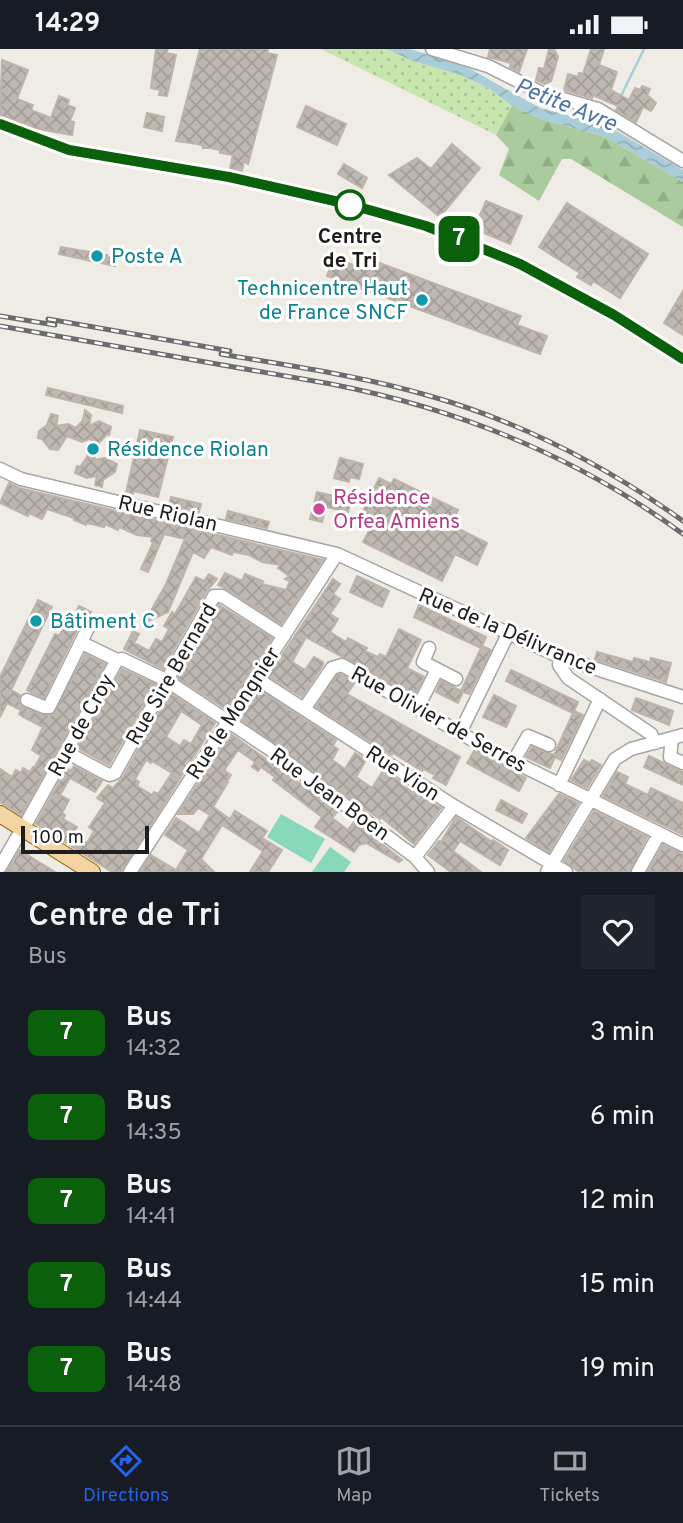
<!DOCTYPE html>
<html lang="en">
<head>
<meta charset="utf-8">
<style>
	:root { --surface:#171b24; --page:#20242c; --text:#f1f3f6; --muted:#9ea1a6; --line:#363941; --accent:#2563eb }
	body { margin:0; font-family:Overpass,sans-serif; background:var(--page); color:var(--text); height:100vh; display:flex; flex-direction:column; font-size:26px; white-space:nowrap }
	* { box-sizing:border-box; margin:0 }
	p { font-size:23px; color:var(--muted) }
	.icon { flex:none; width:38px; height:38px; fill:none; stroke:currentColor; stroke-width:2; stroke-linecap:round; stroke-linejoin:round }
	.map { position:relative; height:823px; overflow:hidden }
	.sheet { display:flex; flex-direction:column; background:var(--surface); flex:1 }
	.sheet>* { flex:none }
	.badge { padding:0 14px; border-radius:10px; font-size:24px; line-height:46px }
	.scale { position:absolute; left:21px; bottom:18px; width:128px; box-sizing:border-box; padding-left:7px; border:4px solid #1e1e1e; border-top:0; font-size:19px; line-height:24px; white-space:nowrap; color:#1e1e1e; -webkit-text-stroke:5px #fff; paint-order:stroke }
	.map>.badge { position:absolute; translate:-50% -50%; box-shadow:0 0 0 4px #fff }
	.round { display:grid; place-items:center; flex:none; width:74px; height:74px; border-radius:0px; background:var(--page) }
	.summary { display:flex; align-items:center; justify-content:space-between; height:119px; padding:0 28px }
	h1 { font-size:33px; font-weight:600; line-height:52px }
	ul { padding:0; list-style:none }
	li { display:flex; align-items:center; gap:21px; height:84px; padding:0 28px }
	li div { flex:1 }
	li b { display:block; font-size:26px }
	li em { font-style:normal }
	li .badge { min-width:77px; font-weight:700; text-align:center }
	.status { display:flex; justify-content:space-between; align-items:center; height:49px; padding:0 35px; background:var(--surface); direction:ltr }
	.status svg { height:19px; fill:currentColor }
	.dock { display:flex; justify-content:space-around; align-items:center; height:98px; border-top:2px solid var(--line); background:var(--surface); font-size:19px; color:var(--muted) }
	.dock a { display:grid; justify-items:center; gap:4px }
	.dock .on { color:var(--accent) }
	.map>svg:first-child { display:block }
	.grass { fill:url(#grass-dots) }
	.forest { fill:url(#forest-firs) }
	.pitch { fill:#88d8bb }
	.water { fill:url(#water-waves) }
	.lines { fill:none; stroke-linecap:round; stroke-linejoin:round }
	.stream { stroke:#a9cdd9; stroke-width:2.5 }
	.building { fill:url(#building-cross-hatch); stroke:#bfb3a9; stroke-width:2; fill-rule:evenodd }
	.minor-casing { stroke:#a5a5a5; stroke-width:15 }
	.major-casing { stroke:#8f660a; stroke-width:18 }
	.minor { stroke:#fff; stroke-width:12 }
	.major { stroke:#f5d4a3; stroke-width:16 }
	.rail-casing { stroke:#6c6c6c; stroke-width:5 }
	.rail { stroke:#fff; stroke-width:2.5; stroke-dasharray:8; stroke-linecap:butt }
	.line-casing { stroke:#fff; stroke-width:16 }
	.line { stroke:#0b610b; stroke-width:10 }
	.stop-dot { fill:#fff; stroke:#0b610b; stroke-width:3.5 }
	.culture-dot { fill:#0f9aa8; stroke:#fff; stroke-width:2.5 }
	.hotel-dot { fill:#d1479c; stroke:#fff; stroke-width:2.5 }
	.labels { text-anchor:middle; stroke-width:6; stroke-linejoin:round; paint-order:stroke }
	.stop-label { font-size:21px; font-weight:bold; fill:#1e1e1e; stroke:#fff }
	.culture-label { font-size:21px; fill:#0d838f; stroke:#fff; text-anchor:start }
	.hotel-label { font-size:21px; fill:#b23c85; stroke:#fff; text-anchor:start }
	.street-label { font-size:21px; fill:#1e1e1e; stroke:#fff }
	.water-label { font-size:23px; font-style:italic; fill:#4e75a0; stroke:#fff }
</style>
</head>
<body>
<div class="status"><b>14:29</b><svg viewBox="0 0 49 12"><path d="M0 12V9h3v3zM5 12V6h3v6zM10 12V3h3v9zM15 12V0h3v12zM26 1h20v11H26zM47 4h2v5h-2z"/></svg></div>
<div class="map">
<svg width="683" height="823" viewBox="0 0 683 823">
	<defs>
		<pattern id="grass-dots" width="8" height="8" patternUnits="userSpaceOnUse" patternTransform="scale(1.75)"><rect width="8" height="8" fill="#c8e5ae"/><path d="M2 2h.1M6 6h.1" fill="none" stroke="#abc495" stroke-width="1.8" stroke-linecap="round"/></pattern>
		<pattern id="forest-firs" width="22" height="20" patternUnits="userSpaceOnUse" patternTransform="scale(1.75)"><rect width="22" height="20" fill="#a9cb9d"/><path d="M5 1l3.5 6h-7zM16 11l3.5 6h-7z" fill="#91ae87"/></pattern>
		<pattern id="water-waves" width="16" height="10" patternUnits="userSpaceOnUse" patternTransform="scale(1.75)"><rect width="16" height="10" fill="#a9cdd9"/><path d="M0 5q4-4 8 0t8 0" fill="none" stroke="#91b0ba"/></pattern>
		<pattern id="building-cross-hatch" width="8" height="8" patternUnits="userSpaceOnUse" patternTransform="scale(1.75)"><rect width="8" height="8" fill="#bfb8b2"/><path d="M0 0l8 8M0 8l8-8" fill="none" stroke="#a49e99"/></pattern>
	</defs>
	<rect width="100%" height="100%" fill="#efece5"/>
	<path class="grass" d="M321,0h64l28,12 48,14 29,14 22,17 -16,29z"/>
	<path class="forest" d="M512,57l29,13 64,18 78,45v45l-112,-68h-9l-23,42 -40,-26 10,-26 -13,-14z"/>
	<path class="pitch" d="M281,765l44,25 -14,24 -44,-26z
		M330,798l21,15 -7,10h-32z"/>
	<path class="water" d="M386,0h24l55,17 75,42 68,18 75,44v12l-78,-45 -64,-18 -29,-13 -22,-17 -29,-14 -48,-14z"/>
	<g class="lines">
		<path class="stream" d="M621,47l23,-47"/>
	</g>
	<path class="building" d="M156,0h12l-2,4 10,2 -9,41 -8,-1 1,-5 -9,-2z
		M200,0h68l-1,4 10,2 -29,109 -4,-3 -2,10 -12,-3 3,-13 -13,-2v-3l-9,-2h-8v-2l-5,-2 -22,-3z
		M490,0h37l-8,23 -9,-5 1,-4 -23,-6z
		M549,0h5l4,8 -7,24 -6,3 -9,-4 3,-12 5,1z
		M591,0h13l-5,16 18,7 -6,18 18,10 6,-12 5,2 2,-4 8,3 -3,6 9,8 -5,8 -8,-4 -7,15 -20,-12 2,-4 -25,-11 -1,3 -28,-8 4,-16 10,3 1,-4 4,1z
		M2,11l26,10 -11,29 16,6 -2,5 20,8 8,-22 10,4 -2,5 8,3 -5,13 4,1 -2,13 -38,-7 -34,-13z
		M306,57l40,18 -9,21 -40,-18z
		M147,64l17,4 -2,14 -18,-4z
		M452,95l28,24 -40,49 -51,-42 28,-17 14,11z
		M344,115l23,14 -5,10 -24,-14z
		M486,152l36,15 -12,28 -36,-15z
		M567,154l81,51 -28,44 -27,-17 -2,4 -14,-8 3,-4 -41,-26z
		M61,198l46,8v2l9,2 -1,7 -56,-12z
		M334,209l39,14 4,-10 144,54 -4,9 30,11 -7,18 -213,-78z
		M683,242v44l-19,-12z
		M48,339l75,18 -1,7 -76,-18z
		M85,361l6,5 -2,11 10,-5 12,6 -2,8 -2,-1 -9,10 -4,16 11,-2 12,6 -2,8 -12,8 -1,7 -7,-2 2,-9 -10,2 -12,-5 2,-7 3,1 7,-10 5,-19 -10,4 -15,-6 -9,14 -8,-1 -8,-10 -4,-1 1,-7 8,-6 4,-11 7,2 -2,10 12,-2 8,4 7,-8z
		M140,381l33,7 -15,60 -24,-6 -1,3 -7,-1z
		M340,409l23,6 -4,15 -9,-2 -1,5 -15,-4z
		M379,429l12,6 3,-5 64,31 -7,15 36,18 -10,22 -22,-11 -13,27 -79,-39 8,-15 -10,-5 5,-10 -3,-1z
		M9,434l10,5 304,72 -42,64 -54,-35 -9,-4 7,-12 17,8 3,-7 18,7 -1,3 24,6 4,-9 -5,-2 4,-3 -11,-8 2,-3 -18,-3 -13,-7 -16,-3 -1,3 -21,-8 -7,11 -11,-6 -25,60 -24,11 22,-39 19,-45 -21,-5 -16,38 -7,-3 12,-26 -2,-2 2,-4 -16,-2 -18,-8 -1,3 -13,-6 -1,3 -17,-4 -1,2 -12,-5v-2l-27,-9 -5,10 -13,-6 -1,3 -28,-13z
		M317,443l34,8 -3,12 -22,-5 -4,15 -12,-3z
		M171,448l30,7 -2,8 -30,-7z
		M228,462l41,11 -2,6 -41,-9z
		M209,525l8,5 -11,13 -43,77 -39,-20 9,-18 6,3 -5,9 15,8 7,-12 6,3 7,-13 -5,-3 8,-14 3,2 21,-37 8,4z
		M357,527l32,15 -7,16 -32,-15z
		M333,530l7,5 -7,10 7,5 -10,15 8,5 -8,13 16,10 2,-4 19,10 -2,3 13,6 2,-3 6,3 13,-28 22,11 -14,28 17,9 -10,19 -108,-59 -14,25 13,8 9,-13 9,5v3l-21,32 -34,-21z
		M38,551l14,7 -41,83 9,5 -2,5 3,6 20,9h12l32,-61 20,10 -84,151 -21,-13v-33l12,8 4,-7 5,3 2,-5 7,4 3,-5 1,1 7,-12 -9,-6 11,-23 -20,-10 -4,-3 2,-4 -14,-7 -7,14v-40z
		M219,556l53,33 -46,71 -48,-31z
		M419,556l67,32 -4,9 9,4 -22,44 -8,-3 20,-43 -67,-31z
		M79,557l12,6 -10,11h-5l2,5 -34,70 -17,-8 28,-56 4,2 7,-13 3,1z
		M597,603l36,10 1,-4 16,4 1,-4 20,5 -5,19 -71,-23z
		M122,620l33,15 -46,81 -31,-17z
		M511,621l67,32 -4,9 9,4 -22,45 -6,-3 -5,11 -24,-11 6,-10 22,8 19,-42 -67,-32z
		M341,625l14,8 -8,12 113,63 -14,28 -13,-7 2,-3 -11,-6 -2,2 -29,-18 -1,2 -76,-48 21,-32z
		M441,632l22,11 -5,11 -22,-11z
		M259,641l77,50 -3,6 5,3 -6,11 13,9 10,-16 11,7 -10,17 16,11 11,-17 22,14 -2,1 38,22 -27,36 -33,-27 -1,2 -22,-15 -118,-85z
		M170,644l45,30 -94,149h-9l-76,-48 31,-56 4,3 3,-5 28,15 -7,11 -25,-14 -10,17 9,5 -7,13 3,2 -2,4 14,8 -5,7 15,9 7,-12 -5,-4 16,-24 -8,-5 11,-13 5,3 10,-11zM181,662l21,14 -11,19 -7,-4 -4,6 -14,-9zM146,711l5,3 1,-2 20,12 -14,21 -4,-2 -2,3 -15,-9 2,-4 -4,-3z
		M494,646l22,11 -10,21 -23,-10z
		M636,649l37,13 -4,14 -37,-15z
		M231,685l107,77 -6,7 16,12 6,-8 48,38 -3,2 -33,-19 -7,2 -5,7 -39,-25 7,-10 -49,-37 2,-3 -14,-10 -3,4 -6,-4 3,-5 -17,-12 -13,19 1,3 5,3 -4,6 1,1 -15,25 17,12 5,-8 32,20 -5,7 20,12 -14,22h-18l13,-21 -41,-26 -21,34 13,13h-74l11,-17 25,15 12,-20 -23,-15 11,-17 23,15 11,-18 -12,-7 -5,6h-15z
		M474,702l52,27 -7,13 -52,-28z
		M649,707l34,16v13l-39,-18z
		M584,711l6,3 2,-3 9,5 -14,23 -16,-8z
		M617,723l11,5 -3,7 23,11 3,-7 32,15v32l-80,-39z
		M559,745l19,9 -29,49 -23,-14z
		M501,751l26,14 -5,9 -26,-13z
		M594,762l53,26 -18,35h-50l-15,-11z
		M456,768l36,25 1,-2 15,10 -8,15 -40,-24 -7,10 28,21h-30l-23,-17 11,-14 2,1z
		M663,796l20,9v18h-35z
		M20,801l17,11 18,11h-48z"/>
	<g class="lines">
		<g class="minor-casing">
			<path id="minor" d="M432,0l56,17 54,27 56,16 85,52
				M0,75l69,26 160,27 119,27 78,22 94,38 93,51 70,44
				M0,420l21,10 316,75 223,103 123,40
				M82,594l35,17
				M429,599l-6,14 33,17
				M560,608l-1,8 9,13 83,56 4,9
				M256,629l198,128 112,66
				M27,651l17,7h5l41,-83
				M304,660l28,-41 10,-3 148,85 193,95
				M417,660l20,-39
				M460,684l48,-99
				M672,689l-2,19 13,6
				M66,703l39,21 5,2 5,-2 99,-177h8l62,40
				M513,713l15,-26 21,9
				M559,736l41,-86
				M23,780l94,-169 5,-1 44,21 102,68 147,109 13,15
				M415,808l39,-51
				M0,818l18,-31
				M130,823l207,-318
				M547,823l68,-113 16,-10 52,-14
				M638,823l21,-38"/>
		</g>
		<g class="major-casing">
			<path id="major" d="M0,765l92,58"/>
		</g>
		<use href="#minor" class="minor"/>
		<use href="#major" class="major"/>
		<g class="rail-casing">
			<path id="rail" d="M0,267l55,9
				M48,270l182,32
				M0,277l331,58c128,25 247,73 352,150
				M221,305c70,12 141,22 209,42 91,26 176,70 253,125"/>
		</g>
		<use href="#rail" class="rail"/>
	</g>
	<g class="lines">
		<g class="line-casing">
			<path id="line" d="M0,75l69,26 160,27 119,27 78,22 94,38 94,51 69,44"/>
		</g>
		<use href="#line" class="line"/>
	</g>
	<circle class="stop-dot" cx="350" cy="156" r="14"/>
	<g class="culture-dot">
		<circle cx="97" cy="207" r="7"/>
		<circle cx="422" cy="251" r="7"/>
		<circle cx="93" cy="400" r="7"/>
		<circle cx="36" cy="572" r="7"/>
	</g>
	<circle class="hotel-dot" cx="319" cy="460" r="7"/>
	<g class="labels">
		<g class="stop-label">
			<text x="350" y="194">Centre<tspan x="350" dy="24">de Tri</tspan></text>
		</g>
		<g class="culture-label">
			<text x="111" y="214">Poste A</text>
			<text x="408" y="246" text-anchor="end">Technicentre Haut<tspan x="408" dy="24">de France SNCF</tspan></text>
			<text x="107" y="407">Résidence Riolan</text>
			<text x="50" y="579">Bâtiment C</text>
		</g>
		<g class="hotel-label">
			<text x="333" y="455">Résidence<tspan x="333" dy="24">Orfea Amiens</tspan></text>
		</g>
		<g class="street-label">
			<text transform="translate(168 464) rotate(13)" y="7">Rue Riolan</text>
			<text transform="translate(508 582) rotate(23)" y="7">Rue de la Délivrance</text>
			<text transform="translate(171 625) rotate(-60)" y="7">Rue Sire Bernard</text>
			<text transform="translate(233 664) rotate(-57)" y="7">Rue le Mongnier</text>
			<text transform="translate(439 670) rotate(29)" y="7">Rue Olivier de Serres</text>
			<text transform="translate(81 676) rotate(-61)" y="7">Rue de Croy</text>
			<text transform="translate(403 724) rotate(33)" y="7">Rue Vion</text>
			<text transform="translate(330 745) rotate(36)" y="7">Rue Jean Boen</text>
		</g>
		<g class="water-label">
			<text transform="translate(566 55) rotate(22)" y="8">Petite Avre</text>
		</g>
	</g>
</svg>
<div class="scale">100 m</div>
<b class="badge" style="left:459px;top:190px;background:#0b610b;color:#fff">7</b>
</div>
<section class="sheet">
<div class="summary"><div><h1>Centre de Tri</h1><p>Bus</p></div><a class="round"><svg class="icon" aria-label="heart" viewBox="0 0 24 24"><path d="M12 20l-8-8c-3-5 5-10 8-4 3-6 11-1 8 4z"/></svg></a></div>
<ul>
<li><span class="badge" style="background:#0b610b;color:#fff">7</span><div><b>Bus</b><p>14:32</p></div><em>3 min</em></li>
<li><span class="badge" style="background:#0b610b;color:#fff">7</span><div><b>Bus</b><p>14:35</p></div><em>6 min</em></li>
<li><span class="badge" style="background:#0b610b;color:#fff">7</span><div><b>Bus</b><p>14:41</p></div><em>12 min</em></li>
<li><span class="badge" style="background:#0b610b;color:#fff">7</span><div><b>Bus</b><p>14:44</p></div><em>15 min</em></li>
<li><span class="badge" style="background:#0b610b;color:#fff">7</span><div><b>Bus</b><p>14:48</p></div><em>19 min</em></li>
</ul>
</section>
<nav class="dock">
<a class="on"><svg class="icon" aria-label="directions" viewBox="0 0 24 24"><path d="M12 3l9 9-9 9-9-9zM9 14v-3h6M13 9l2 2-2 2"/></svg>Directions</a>
<a><svg class="icon" aria-label="map" viewBox="0 0 24 24"><path d="M3 6l6-2 6 2 6-2v14l-6 2-6-2-6 2zM9 4v14M15 6v14"/></svg>Map</a>
<a><svg class="icon" aria-label="tickets" viewBox="0 0 24 24"><path d="M3 7h18v10H3zM15 7v10"/></svg>Tickets</a>
</nav>
</body>
</html>
